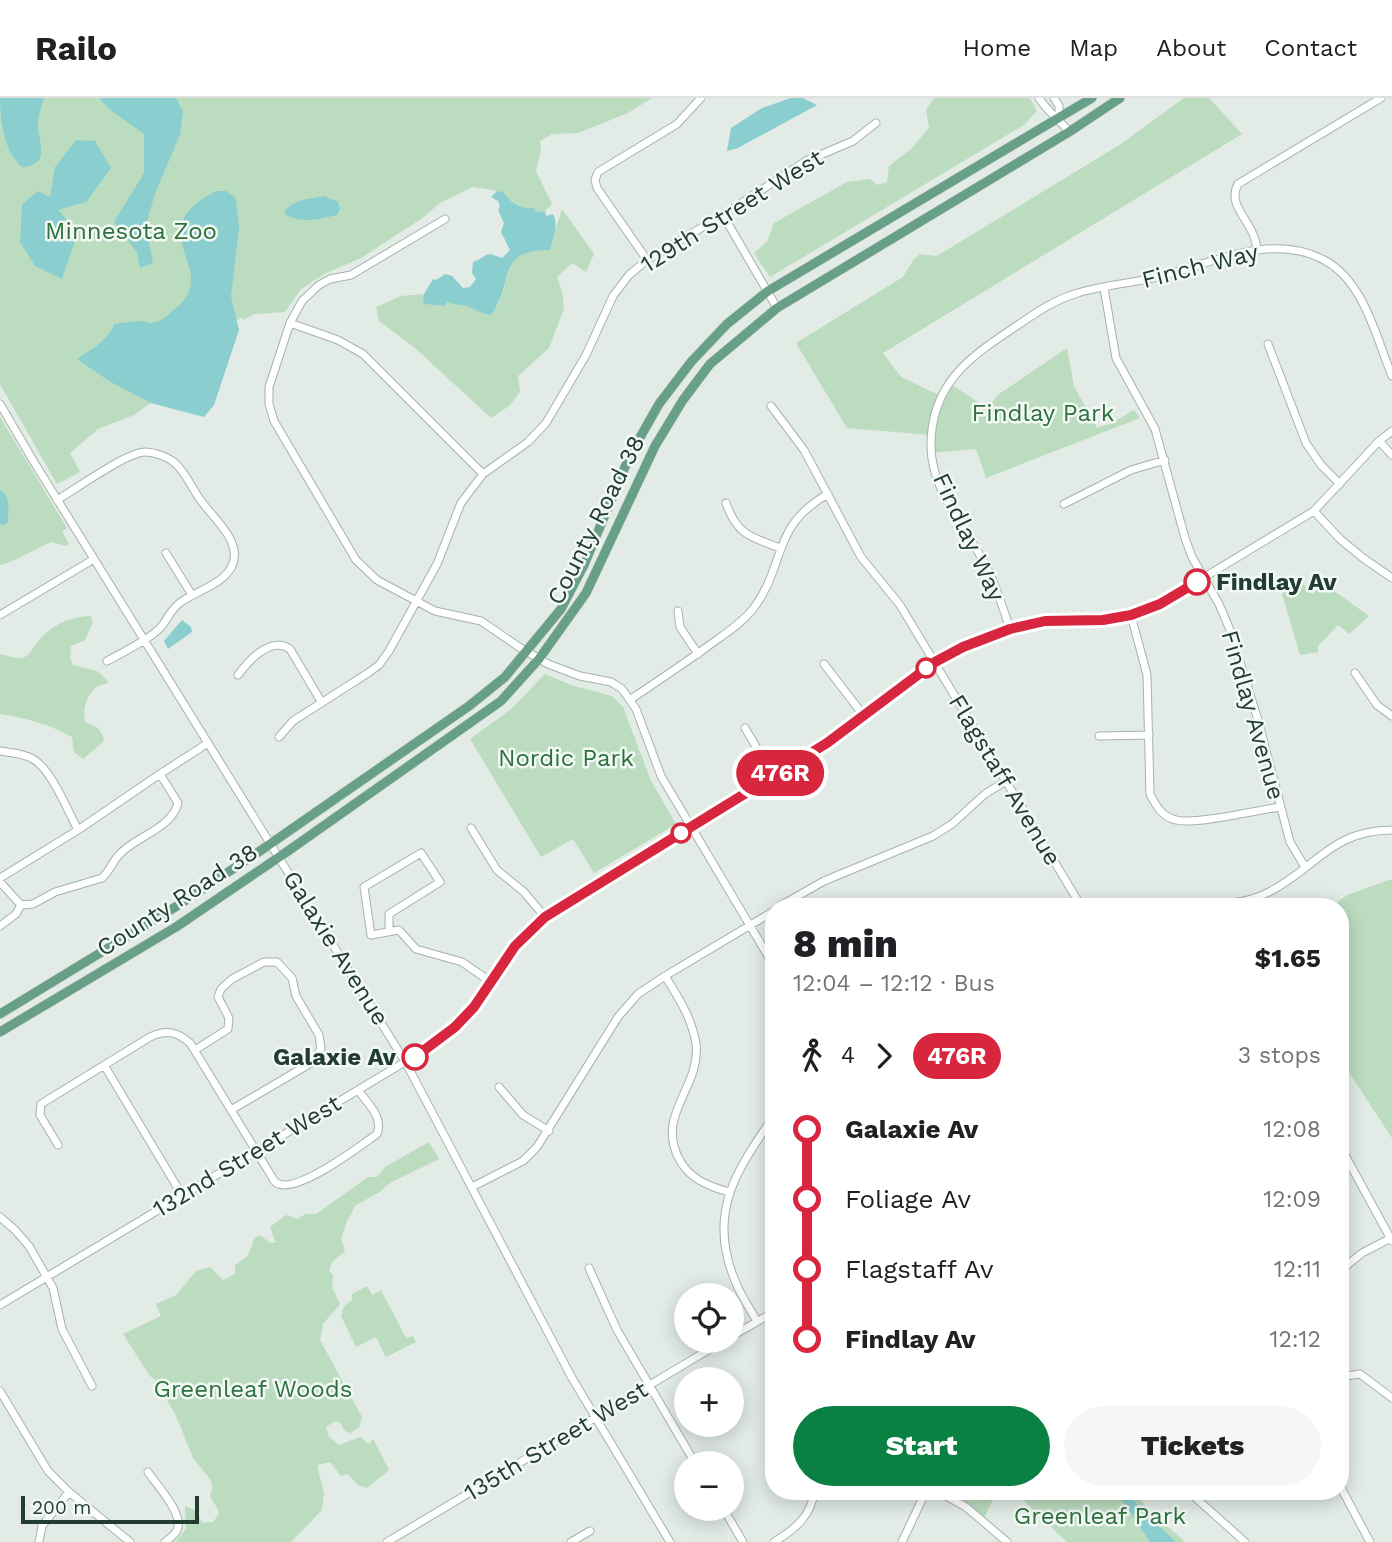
<!DOCTYPE html>
<html lang="en">
<head>
<meta charset="utf-8">
<style>
	:root { --surface:#fff; --page:#f6f6f6; --text:#202124; --muted:#757577; --line:#e0e0e0; --accent:#0b8043 }
	body { margin:0; font-family:"Work Sans",sans-serif; background:var(--page); color:var(--text); height:100vh; display:flex; flex-direction:column; font-size:26px; white-space:nowrap }
	* { box-sizing:border-box; margin:0 }
	p { font-size:23px; color:var(--muted) }
	.icon { flex:none; width:38px; height:38px; fill:none; stroke:currentColor; stroke-width:2; stroke-linecap:round; stroke-linejoin:round }
	.map { position:relative; flex:1; overflow:hidden }
	.details { position:absolute; left:765px; top:800px; width:584px; height:602px; display:flex; flex-direction:column; background:var(--surface); border-radius:28px; box-shadow:0 4px 18px #0003 }
	.details>* { flex:none }
	.badge { padding:0 14px; border-radius:23px; font-size:24px; line-height:46px }
	.tools { position:absolute; left:674px; top:1185px; display:grid; gap:14px }
	.tools a { display:grid; place-items:center; width:70px; height:70px; border-radius:50%; background:var(--surface); box-shadow:0 4px 18px #0003; font-size:35px }
	.scale { position:absolute; left:21px; bottom:18px; width:178px; box-sizing:border-box; padding-left:7px; border:4px solid #223c31; border-top:0; font-size:19px; line-height:24px; white-space:nowrap; color:#223c31; -webkit-text-stroke:5px #f2f8f4; paint-order:stroke }
	.map>.badge { position:absolute; translate:-50% -50%; box-shadow:0 0 0 4px #fff }
	.legs { display:flex; align-items:center; gap:10px; height:77px; padding:0 28px; font-size:23px }
	.legs p { margin-inline-start:auto }
	.summary { display:flex; align-items:center; justify-content:space-between; height:119px; padding:0 28px }
	h1 { font-size:38px; font-weight:800; line-height:52px }
	.primary-button { display:flex; gap:14px; margin-top:auto; padding:14px 28px }
	.primary-button a { flex:1; height:80px; border-radius:42px; background:var(--accent); color:#fff; font-size:28px; font-weight:800; line-height:80px; text-align:center }
	.primary-button a+a { background:var(--page); color:var(--text) }
	ul { padding:0 28px; list-style:none }
	li { display:flex; align-items:center; gap:24px; height:70px; font-size:26px }
	li i { display:grid; place-items:center; width:10px; height:100%; margin:0 9px; background:currentColor }
	li i::after { content:''; width:18px; height:18px; margin:-9px; border:5px solid; border-radius:50%; background:var(--surface) }
	li p { margin-inline-start:auto }
	li:first-child i { background:linear-gradient(#0000 50%,currentColor 0) }
	li:last-child i { background:linear-gradient(currentColor 50%,#0000 0) }
	header { display:flex; align-items:center; gap:42px; box-sizing:border-box; height:98px; padding:0 35px; background:var(--surface); border-bottom:2px solid var(--line) }
	header strong { font-size:33px }
	nav { display:flex; gap:38px; margin-inline-start:auto; font-size:24px }
	.map>svg:first-child { display:block }
	.green { fill:#bbdcbf }
	.water { fill:#8bcecf }
	.lines { fill:none; stroke-linecap:round; stroke-linejoin:round }
	.minor-casing { stroke:#a5b3ab; stroke-width:9 }
	.major-casing { stroke:#c1c8c5; stroke-width:10 }
	.minor { stroke:#fff; stroke-width:7 }
	.major { stroke:#689f89; stroke-width:9 }
	.line-1-casing { stroke:#fff; stroke-width:16 }
	.line-1 { stroke:#d7263d; stroke-width:10 }
	.stop-1-dot { fill:#fff; stroke:#d7263d; stroke-width:3.5 }
	.labels { text-anchor:middle; stroke-width:5; stroke-linejoin:round; paint-order:stroke }
	.street-label { font-size:24px; fill:#223c31; stroke:#f2f8f4 }
	.park-label { font-size:24px; fill:#2e713e; stroke:#f2f8f4 }
	.stop-label { font-size:24px; font-weight:bold; fill:#223c31; stroke:#f2f8f4; text-anchor:start }
</style>
</head>
<body>
<header>
<strong>Railo</strong>
<nav><a>Home</a><a>Map</a><a>About</a><a>Contact</a></nav>
</header>
<div class="map">
<svg width="1392" height="1444" viewBox="0 0 1392 1444">
	<rect width="100%" height="100%" fill="#e2ebe5"/>
	<path class="green" d="M0,0h652l-24,15 -50,20 -26,1 -12,7 1,9 -5,21 16,33 -7,7 -10,1 -4,-4 -5,2 -29,-19 -24,-4 -33,16 -19,16 -60,39 -35,15 -25,16 -16,23 -30,2 -12,6 -1,-3 -114,73 23,13 -17,12 -36,14 -28,24 10,19 -23,12 -57,-100z
		M934,0h96l7,13 -13,14 -254,152 -16,-24 13,-11 7,-19 73,-41 23,-3 7,6 10,-3 2,-16 22,-17 18,-21 -3,-18z
		M1184,0h25l33,36 -359,219 18,24 40,19 8,-13 38,25 12,-14 68,-46 7,38 23,42 15,-5 22,-13 6,8 -154,60 -10,-29 -45,4v-18l-84,-7 -51,-85 107,-66 11,-18 6,-5 17,2 184,-112z
		M562,111l32,45 -8,18 -14,-9 -15,14 5,14 2,18 -15,39 -31,28 2,16 -11,14 -18,12 -76,-70 -36,-27 -3,-14 25,-11 23,-2v10l21,2 2,-6 25,8 26,-2 14,-44 8,-8 16,-5 17,-11z
		M0,319l67,111 -5,4 7,12 -3,2 -15,-4 -36,18 -15,5z
		M1297,481l16,15 10,-11 46,33 -20,18 -11,-9 -20,21v6l-18,3 -18,-61z
		M90,518l3,6 -8,18 -14,6 -1,12 3,7 24,6 11,10 -2,3c-17,1 -24,23 -21,38l13,6 6,10 -1,4 -20,17 -9,-7 -2,-15c-23,-13 -46,-19 -72,-23v-60c7,1 15,5 22,4 8,-2 10,-9 15,-15 12,-17 32,-26 53,-27z
		M545,576l26,11 41,11 11,11 28,74 25,43 -82,49 -21,-34 -32,18 -71,-118 40,-29z
		M1389,782h3v258l-51,-78 -1,-154h-7l14,-11z
		M429,1044l10,17 -49,24 -10,9 -24,13 -9,16 -6,18 4,12 -12,10 -4,9 4,6 -1,11 8,17 -17,20 -3,16 42,77 -3,10 -8,6 -6,-2 -5,-9h-7l-7,5 3,10 10,8 21,-8 9,7 4,-5 16,31 -22,18 -9,-3 -10,-11 -7,2 -11,-14 -13,3 7,28 -2,17 -31,32h-116l11,-13 -1,-23 9,4 9,13 10,-1 6,-8c-1,-12 -14,-13 -6,-26l-3,-9 -17,-21 -17,-42 -9,-16v-11l-17,-13 -27,-42 38,-18 -5,-12 20,-9 20,-24 14,-4 13,13 12,-6v-9l13,-9 7,-19 6,-1 9,7h6l-6,-16 16,-12 12,4 7,-5h11l52,-37h9l8,-10z
		M367,1188l5,9 9,-5 25,48 7,-2 3,6 -30,15 -10,-20 -20,10 -15,-31 3,-10 8,-6v-6z
		M937,1393h60l-14,29z
		M1014,1393h119l16,19 36,32h-118z"/>
	<path class="water" d="M0,0h44c-2,7 -5,15 -6,23 -2,18 16,44 -16,46 -18,-15 -22,-47 -22,-69z
		M99,0h77l7,14 -3,23 -25,58 -9,33 7,37 -13,5 -3,-16 -23,-30 30,-49v-39l-35,-25z
		M791,0h12l14,7 -79,43 -11,3 4,-23 31,-20z
		M76,42l19,1 16,27 -25,34 -28,8 20,22 -16,47 -27,-13 -15,-24 2,-38 16,-13 12,6 5,-30z
		M216,93h10l10,7 3,30 -8,68 8,34 -25,75 -10,12 -53,-14 -42,-22 -32,-22c13,-9 32,-19 37,-35 9,-1 18,-3 27,-3 2,0 9,2 11,2 8,0 16,-9 23,-14 50,-40 -40,-76 41,-118z
		M497,93l6,1c8,11 18,17 31,16l2,4 9,-1 1,5 7,-2c6,12 0,23 -3,36 -55,-1 -35,33 -59,65 -9,-1 -14,-5 -22,-8 -8,-3 -15,-1 -22,-6l-2,5 -22,-2 1,-10 9,-15 3,1 9,-6 7,2 11,12 7,-1 6,-8 -4,-6 1,-11c16,-6 10,-12 29,-4l8,-8 -9,-18 3,-9 -6,-13 2,-3 -2,-6 -7,-4z
		M324,98l14,6 2,7 -3,6c-17,4 -39,10 -53,-2 8,-14 25,-14 40,-17z
		M0,392c11,6 8,20 8,31l-3,4 -5,-1z
		M182,522l9,7 1,5 -24,17 -4,-8z
		M1116,1393h10l15,18 35,33h-26z"/>
	<g class="lines">
		<g class="minor-casing">
			<path id="minor" d="M1039,0c9,14 20,21 30,34
				M1054,0l5,8v12
				M723,117l54,93
				M445,121l-94,56 -21,4 -11,6 -17,16 -12,22 -21,64v17l5,17 82,139 21,20 58,31 46,10 38,26 29,17 32,12 31,6 11,7 14,20 25,67 113,190
				M1257,151c-1,-5 -2,-12 -5,-17 -7,-16 -24,-30 -14,-48l143,-86
				M647,162l-50,-72 -2,-8 3,-8 79,-48 24,-26
				M1104,190l12,70 39,71 30,109 7,19 27,47 11,26 28,90 32,122 15,25
				M290,225l48,17 25,14 120,120
				M1268,246l38,99 15,22 19,19
				M0,306l34,58 372,601 166,315 98,164
				M771,308l33,44 57,107 39,48 181,301
				M1379,343l13,14
				M57,402c19,-11 70,-48 88,-48 9,0 23,5 30,11 12,11 17,26 27,39 12,17 41,40 30,64 -8,18 -36,25 -51,36 -10,7 -13,16 -20,25 -12,13 -38,25 -54,34
				M726,405c11,32 25,34 54,45
				M1064,406l67,-34 34,-10
				M1314,413l26,28 23,19 29,20
				M166,455l26,42
				M678,513l2,16 18,27
				M0,517l94,-56
				M1131,517l16,60 3,119c6,12 12,23 26,26 19,5 82,-10 104,-13
				M1010,531c-6,-18 -12,-37 -20,-55 -19,-42 -58,-78 -59,-127 -1,-64 40,-91 87,-122 19,-13 38,-26 60,-32 29,-9 59,-10 88,-18 50,-14 109,-42 158,-15 40,21 52,77 68,116
				M824,566l40,52
				M1355,575l22,32 15,11
				M238,577c11,-15 33,-39 52,-26l32,54
				M631,601c27,-18 54,-36 80,-55 15,-11 31,-21 42,-35 34,-45 17,-82 75,-115
				M745,630l29,49
				M1099,638l50,-1
				M279,639l14,-16 75,-48 11,-8 10,-14 27,-49 21,-38 24,-61 22,-29 45,-32 18,-19 40,-68 27,-59 16,-21 18,-15 76,-45 83,-54 47,-20 23,-18
				M0,653c11,2 23,2 33,8 18,10 35,52 45,71
				M471,730l26,42 27,22 21,25
				M0,780l78,-48 82,-56 48,-31
				M0,784l21,23
				M21,807l12,-1 22,-12 47,-14c8,-7 10,-16 17,-23 16,-19 52,-25 59,-52l-18,-29
				M780,808l44,-25 109,-45 19,-12 33,-30 21,-13
				M1151,808c40,-6 79,6 118,-14 47,-24 63,-62 123,-62
				M0,828l16,-12 5,-9
				M389,832v-16l51,-32 -19,-29 -57,34 7,48 28,-5 17,19 46,13 29,20
				M665,878c13,21 27,42 31,68 5,43 -39,69 -18,113 10,21 29,29 51,35
				M195,952l33,-21 1,-11 -11,-21 3,-8 11,-10 32,-17h13l15,16 4,18 23,39 2,14 -10,14 -80,47
				M104,967l78,130
				M499,989l24,28 26,16
				M58,1047l-18,-30 1,-11 109,-67c17,-8 27,-5 40,6l82,134c2,4 3,6 7,7 21,8 81,-38 98,-50 7,-17 -10,-31 -19,-44
				M1340,1048l52,95
				M472,1089l51,-26 14,-14 81,-130 20,-23 27,-18 109,-65
				M0,1119l15,13 14,16 24,42 9,41 30,57
				M589,1170l28,62 78,133
				M1340,1173l22,-18 29,-15
				M0,1207l433,-260 22,-18 19,-20 41,-61 30,-29 282,-174 108,-81 28,-15 47,-18 35,-8 58,-1 28,-5 29,-11 154,-93 65,-70 13,-10
				M757,1223c-7,-12 -16,-25 -21,-38 -30,-69 0,-112 38,-167
				M732,1238l42,-24
				M1340,1279l20,-3 32,24
				M0,1293l48,80 21,21 61,50
				M148,1374c8,12 37,43 29,58 -2,5 -8,9 -12,12
				M1340,1388l30,56
				M937,1393l29,16 41,35
				M1188,1393l57,51
				M723,1410l20,34
				M39,1444l3,-16 27,-34
				M387,1444l338,-202
				M571,1444l19,-11
				M774,1444c20,-12 38,-26 40,-51
				M902,1444l24,-51"/>
		</g>
		<g class="major-casing">
			<path id="major" d="M0,916l177,-108 83,-55 209,-145 36,-29 56,-68 23,-44 46,-110 29,-51 32,-42 36,-38 41,-33 324,-193
				M0,934l176,-105 112,-76 213,-150 38,-42 47,-66 69,-147 28,-46 27,-36 67,-56 292,-176 51,-34"/>
		</g>
		<use href="#minor" class="minor"/>
		<use href="#major" class="major"/>
	</g>
	<g class="lines">
		<g class="line-1-casing">
			<path id="line-1" d="M415,959l40,-30 19,-20 41,-61 30,-29 282,-174 108,-81 28,-15 47,-18 35,-8 58,-1 28,-5 29,-11 37,-22"/>
		</g>
		<use href="#line-1" class="line-1"/>
	</g>
	<g class="stop-1-dot">
		<circle cx="1197" cy="484" r="12"/>
		<circle cx="926" cy="570" r="9"/>
		<circle cx="681" cy="735" r="9"/>
		<circle cx="415" cy="959" r="12"/>
	</g>
	<g class="labels">
		<g class="street-label">
			<text transform="translate(732 113) rotate(-32)" y="8">129th Street West</text>
			<text transform="translate(1200 168) rotate(-14)" y="8">Finch Way</text>
			<text transform="translate(596 422) rotate(-63)" y="8">County Road 38</text>
			<text transform="translate(969 439) rotate(65)" y="8">Findlay Way</text>
			<text transform="translate(1253 617) rotate(74)" y="8">Findlay Avenue</text>
			<text transform="translate(1005 682) rotate(59)" y="8">Flagstaff Avenue</text>
			<text transform="translate(177 802) rotate(-33)" y="8">County Road 38</text>
			<text transform="translate(336 850) rotate(58)" y="8">Galaxie Avenue</text>
			<text transform="translate(247 1058) rotate(-31)" y="8">132nd Street West</text>
			<text transform="translate(556 1343) rotate(-31)" y="8">135th Street West</text>
		</g>
		<g class="park-label">
			<text x="131" y="141">Minnesota Zoo</text>
			<text x="1043" y="323">Findlay Park</text>
			<text x="566" y="668">Nordic Park</text>
			<text x="253" y="1299">Greenleaf Woods</text>
			<text x="1100" y="1426">Greenleaf Park</text>
		</g>
		<g class="stop-label">
			<text x="1216" y="492">Findlay Av</text>
			<text x="396" y="967" text-anchor="end">Galaxie Av</text>
		</g>
	</g>
</svg>
<div class="tools">
<a><svg class="icon" aria-label="locate" viewBox="0 0 24 24"><circle cx="12" cy="12" r="6"/><path d="M12 2v4M12 18v4M2 12h4M18 12h4"/></svg></a>
<a>+</a>
<a>−</a>
</div>
<div class="scale">200 m</div>
<b class="badge" style="left:780px;top:675px;background:#d7263d;color:#fff">476R</b>
<section class="details">
<div class="summary"><div><h1>8 min</h1><p>12:04 – 12:12 · Bus</p></div><b>$1.65</b></div>
<div class="legs"><svg class="icon" aria-label="walk" viewBox="0 0 24 24"><circle cx="13" cy="4" r="2"/><path d="M13 8l-2 6 4 7M11 14l-3 7M7 12l3-4h3l4 4"/></svg>4<svg class="icon" aria-label="forward" viewBox="0 0 24 24"><path d="M9 5l7 7-7 7"/></svg><b class="badge" style="background:#d7263d;color:#fff">476R</b><p>3 stops</p></div>
<ul>
<li><i style="color:#d7263d"></i><b>Galaxie Av</b><p>12:08</p></li>
<li><i style="color:#d7263d"></i><span>Foliage Av</span><p>12:09</p></li>
<li><i style="color:#d7263d"></i><span>Flagstaff Av</span><p>12:11</p></li>
<li><i style="color:#d7263d"></i><b>Findlay Av</b><p>12:12</p></li>
</ul>
<div class="primary-button"><a>Start</a><a>Tickets</a></div>
</section>
</div>
</body>
</html>
